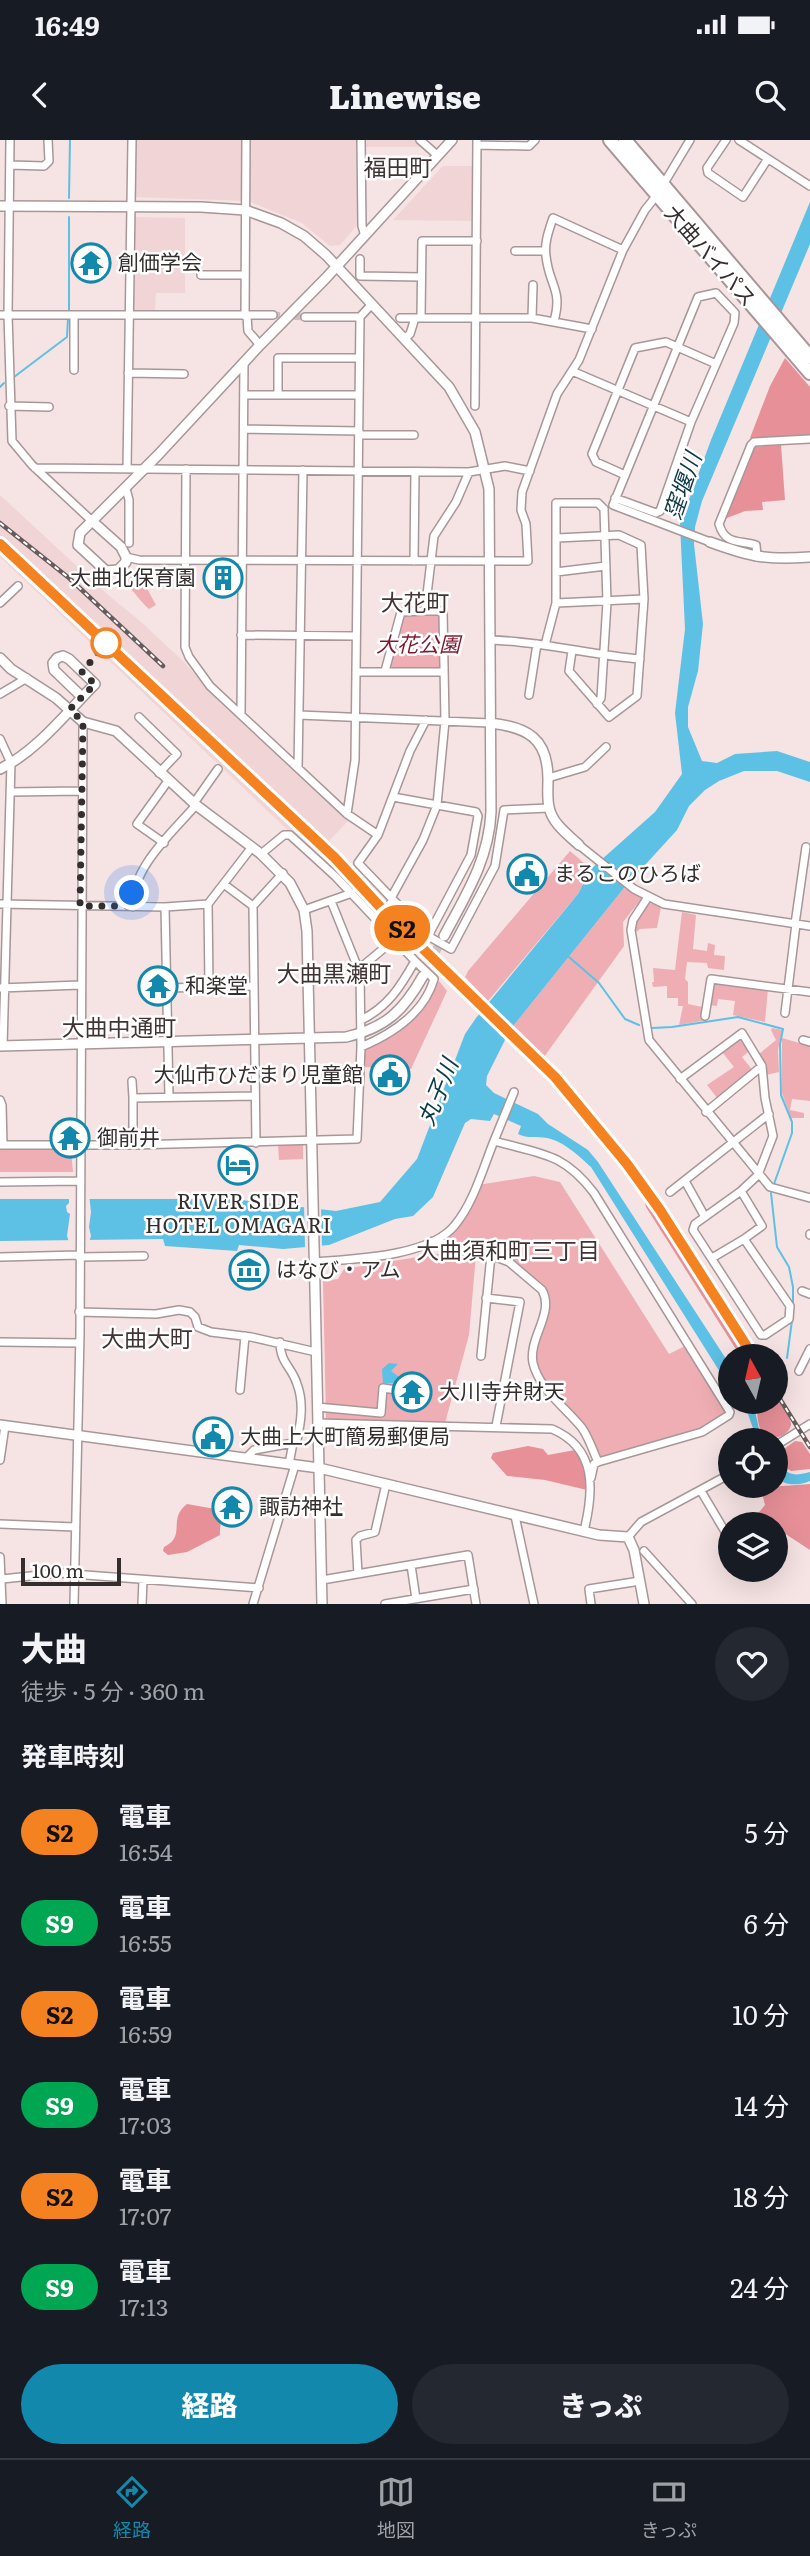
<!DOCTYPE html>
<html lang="ja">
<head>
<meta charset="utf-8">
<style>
	:root { --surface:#171b24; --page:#242831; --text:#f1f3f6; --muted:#9ea1a6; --line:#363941; --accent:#1188ac }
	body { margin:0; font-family:Literata,"Noto Sans JP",serif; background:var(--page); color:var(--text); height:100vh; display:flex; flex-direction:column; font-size:26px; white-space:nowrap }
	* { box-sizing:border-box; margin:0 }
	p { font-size:23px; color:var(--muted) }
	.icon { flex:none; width:38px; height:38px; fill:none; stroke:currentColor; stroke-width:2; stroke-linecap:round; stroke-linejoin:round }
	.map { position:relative; height:1464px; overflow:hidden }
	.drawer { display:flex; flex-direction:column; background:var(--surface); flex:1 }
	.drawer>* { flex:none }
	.badge { padding:0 14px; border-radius:23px; font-size:24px; line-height:46px }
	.needle { width:46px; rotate:352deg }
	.controls { position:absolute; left:718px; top:1204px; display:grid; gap:14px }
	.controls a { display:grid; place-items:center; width:70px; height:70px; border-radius:50%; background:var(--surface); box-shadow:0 7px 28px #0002; font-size:35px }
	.scale { position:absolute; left:21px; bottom:18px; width:100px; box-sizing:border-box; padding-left:7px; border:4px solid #352e2e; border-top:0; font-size:19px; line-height:24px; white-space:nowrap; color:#352e2e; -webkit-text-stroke:5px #fff; paint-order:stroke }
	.you { position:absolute; width:35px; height:35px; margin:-18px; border:5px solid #fff; border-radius:50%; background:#1a73e8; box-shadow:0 0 0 10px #1a73e833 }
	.map>.badge { position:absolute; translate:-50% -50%; box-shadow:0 0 0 4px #fff }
	h2 { padding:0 21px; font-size:26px; line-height:63px }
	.round { display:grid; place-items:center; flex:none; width:74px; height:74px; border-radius:37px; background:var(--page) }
	.summary { display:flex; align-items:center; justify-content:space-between; height:119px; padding:0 21px }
	h1 { font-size:33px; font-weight:800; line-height:52px }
	.cta { display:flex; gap:14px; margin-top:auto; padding:14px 21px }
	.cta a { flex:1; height:80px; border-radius:42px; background:var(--accent); color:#fff; font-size:28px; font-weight:800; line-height:80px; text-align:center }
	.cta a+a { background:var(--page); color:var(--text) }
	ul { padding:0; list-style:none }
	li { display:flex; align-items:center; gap:21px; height:91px; padding:0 21px }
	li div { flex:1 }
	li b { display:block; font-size:26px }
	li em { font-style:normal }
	li .badge { min-width:77px; font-weight:700; text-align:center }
	.status { display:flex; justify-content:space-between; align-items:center; height:49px; padding:0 35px; background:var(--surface); direction:ltr }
	.status svg { height:19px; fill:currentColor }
	header { display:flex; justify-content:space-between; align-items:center; height:91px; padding:0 21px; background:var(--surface); font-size:32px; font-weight:800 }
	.menu { display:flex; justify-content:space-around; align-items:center; height:98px; border-top:2px solid var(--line); background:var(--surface); font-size:19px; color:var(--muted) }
	.menu a { display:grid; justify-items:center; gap:4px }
	.menu .active { color:var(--accent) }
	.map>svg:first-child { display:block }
	.built { fill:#f0d4d6 }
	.green { fill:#efaeb3 }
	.forest { fill:#e79098 }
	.water { fill:#5dc0e5 }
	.pier { fill:#f6e3e4 }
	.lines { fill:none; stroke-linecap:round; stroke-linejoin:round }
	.stream { stroke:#5dc0e5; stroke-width:2 }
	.minor-tunnel { stroke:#cfbfc0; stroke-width:7; stroke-dasharray:7 3.5; stroke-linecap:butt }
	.tertiary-tunnel { stroke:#cfbfc0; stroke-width:9; stroke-dasharray:9 4.5; stroke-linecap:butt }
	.minor-casing { stroke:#a89798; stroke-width:10 }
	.tertiary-casing { stroke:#a89798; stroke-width:12 }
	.trunk-casing { stroke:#a89798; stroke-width:16 }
	.minor { stroke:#fff; stroke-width:7 }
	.tertiary { stroke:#fff; stroke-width:9 }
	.trunk { stroke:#fff; stroke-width:12 }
	.rail-casing { stroke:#665c5c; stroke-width:4.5 }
	.rail { stroke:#fff; stroke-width:2; stroke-dasharray:5; stroke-linecap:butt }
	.line-casing { stroke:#fff; stroke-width:16 }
	.line { stroke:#f58220; stroke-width:10 }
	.walk { stroke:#352e2e; stroke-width:7; stroke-dasharray:0 12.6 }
	.stop-dot { fill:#fff; stroke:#f58220; stroke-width:3.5 }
	.labels { text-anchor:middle; stroke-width:5; stroke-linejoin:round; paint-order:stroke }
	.street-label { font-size:21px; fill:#352e2e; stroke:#fff }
	.poi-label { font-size:21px; fill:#352e2e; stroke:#fff; text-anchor:start }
	.park-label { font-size:21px; font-style:italic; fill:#7e172f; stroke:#fff }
	.neighbourhood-label { font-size:23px; fill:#423435; stroke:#fff }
	.water-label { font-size:23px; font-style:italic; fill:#0b3948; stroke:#fff }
</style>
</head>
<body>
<div class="status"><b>16:49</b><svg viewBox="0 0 49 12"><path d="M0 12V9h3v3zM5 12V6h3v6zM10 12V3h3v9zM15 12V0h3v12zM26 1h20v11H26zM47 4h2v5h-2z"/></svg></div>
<header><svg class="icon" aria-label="back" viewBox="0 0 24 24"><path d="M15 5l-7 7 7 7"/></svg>Linewise<svg class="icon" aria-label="search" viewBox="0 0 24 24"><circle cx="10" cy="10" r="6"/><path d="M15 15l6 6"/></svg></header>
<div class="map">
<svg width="810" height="1464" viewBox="0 0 810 1464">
	<rect width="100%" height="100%" fill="#f6e3e4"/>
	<path class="built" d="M134,0h282l8,7h-65l1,75 -20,23 -10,1 -28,-23 -54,-22 -115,-4z
		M443,26h31l-1,55 -80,-1z
		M132,77l53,1v75h-29l-1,19h-24z
		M0,355l108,100 32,26 44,41 37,42 82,71 45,46 -20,21 59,58 -7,7 -6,5 -374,-355z"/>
	<path class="green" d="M137,430l19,35 -7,4c-10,-9 -15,-18 -24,-26z
		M405,474l33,1 3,2 -2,52h-48l-2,-3 13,-49z
		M570,711l21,18 -13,25 -90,107 -23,-24 3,-6z
		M624,748l18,10 -19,24 1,24 -80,111 -34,-27z
		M651,763l10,4 -4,21 -17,1 -5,4v-10l12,-19z
		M682,772l14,3 -3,34 14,2 1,-8 7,2 -1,10 11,1 -1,14 -16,-2 -1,-5 -20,-1 -2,17 3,3v22l14,3v10l5,3 -28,5 4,-19h-5v-8h-11v-12l-14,1 -1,-5h2l-1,-14 22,2z
		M439,841l8,10 -36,78 -48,-2 1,-17c38,-17 52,-35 75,-69z
		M714,843l54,5 -3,34 -32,-7 2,-14 -17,-2 -1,7 -7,-1z
		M772,888l10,2 -4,20 1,22 -13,3 -1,-10 -6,-11 17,-14 -5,-10z
		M741,896l8,15 -7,6 12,15 -36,27 -11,-14 27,-18 -12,-15z
		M782,898l28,8v55l-18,-2 -2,11 14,3v5h-13l-9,-25z
		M300,1003l3,2v14l-24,1 -1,-16z
		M0,1010h71l2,22h-73z
		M534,1036l26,6 109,172 18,-9 41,68 -27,19 -102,28 -14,-29 -39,-47 -12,-25 14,-58 -41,-42 -63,-17 13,-15 21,-42z
		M436,1114l40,1 -7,80 -24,88 -119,-4 -3,-138 15,-2 6,-10z"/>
	<path class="forest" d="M785,218l25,29v50l-57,3 -3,-2 20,-52z
		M781,305l4,55 -23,2 1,8 -18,1 -18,7v-9l25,-62z
		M643,1055l16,16 92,145h-10l-4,-5 -91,-144z
		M775,1255c5,8 17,21 16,30 -2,11 -20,17 -27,10 -8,-9 -6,-23 -8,-33h19z
		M795,1301l7,1 8,12v15l-19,2c-6,-4 -11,-9 -14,-17z
		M528,1306l15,3 5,6 27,-5c11,11 11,25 12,40l-42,-10 -38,-4 -16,-18 2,-5z
		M810,1344v66l-26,-17h-9v-9h-14l-6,-7 10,-12 -3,-12 7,-6z
		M187,1364l34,6c2,10 -2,16 -1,25l-33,17 -19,3 -5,-4 1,-4c23,-11 3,-28 23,-43z"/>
	<path class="water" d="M810,62v42l-108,257 -7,26 -1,17 9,80 -5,47 -10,36v20l14,34 15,2 18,-9 42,-3 33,11v20l-33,-11h-33l-25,10 -14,9 -16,16 -12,24 -53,58 -114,142 -23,46 -1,9 8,8 44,21 10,10 40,26 10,12 132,203v23l-139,-221c-12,-11 -28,-26 -44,-29 -11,-2 -19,1 -29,-4l3,-8 -27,-12 -4,7 -19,-2 -6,4 -32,74 -20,19 -18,3 -66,26 -46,4 -44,-4 -2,6 -72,-5 -2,-7 -163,2v-42h233l103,12 44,-9 37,-43 48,-125 11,-16 102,-124 13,-25 64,-57 27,-38 -7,-61 10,-84 -5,-105 31,-84z
		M389,1223l9,1 -7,7 8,6 29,6 -4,18 -3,-1 2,-15 -24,-5 -6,3h-10l-1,-14z
		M739,1262h14l6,27 7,11h-9l-9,-26z
		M775,1315c11,18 13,23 35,17v9c-12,5 -25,5 -35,-4z"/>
	<path class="pier" d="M69,1054h20l2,18 -2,15 2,9 -2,6h-20l-2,-6 3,-22 -3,-2 -1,-6 3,-3z
		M304,1063l17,2 1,43 -17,1z"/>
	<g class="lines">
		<path class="stream" d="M69,58l1,-58
			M69,170v-93
			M14,237l53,-40 1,-19
			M0,247l4,-4
			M569,817l30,26 26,36 14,6
			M652,888l20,-1 66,-10 45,12 -3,15 1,51 11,27v11l-18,51
			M771,1053l6,54 12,20 4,20v26l-6,45"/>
		<path class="minor-tunnel" d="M273,175l32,2"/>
		<path class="tertiary-tunnel" d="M423,836l20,-39"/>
		<g class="minor-casing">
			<path id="minor" d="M10,0l-2,175 4,126 20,24 60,56
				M361,0l1,86 3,10
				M420,0l17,15
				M726,0l-19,28 1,5 35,24 24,-37
				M739,0l71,46
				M477,5l52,1 6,-6
				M10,25l34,1 5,-5 -1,-21
				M515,111h30
				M360,119v17l61,1
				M201,135h44
				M0,175h273
				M245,176l1,-176
				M247,176l1,15 12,14
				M305,177h55l11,-12
				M400,178h132l60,11
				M421,178l1,-77h55
				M532,178l1,-33
				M554,181c9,-32 -5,-35 -8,-65 -2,-13 3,-26 7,-38l70,32
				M404,199l6,-5 5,-16
				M74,230v-55
				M572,231l119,51
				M128,233l56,1
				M244,255h115
				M278,255v-37h81
				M9,266l40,1
				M475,266l2,-266
				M244,289l115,2
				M359,295h55
				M35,328l434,4 36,-6 25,5
				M127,329l5,-329
				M186,329l-1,178 4,10 21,29 137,128 31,21
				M625,335l-29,-13 -4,-8 43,-106 31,-6 50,22
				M126,349l3,11v43
				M615,358l41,15 4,-2 31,-89 43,-99 1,-10 -19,-20 -18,4 -85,208 97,37
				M557,398l62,-3 22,10 3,54 -7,97 -28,21 -40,-46 3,-20
				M126,417l13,3 389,1 -2,-37 -5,-14 1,-18 35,-98 22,-34 44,-110 22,-40 12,-15 33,-55
				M757,417l-1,-12c-17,-5 -31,0 -37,-21l32,-79 3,-3 56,-3
				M414,421l1,-89
				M556,432l50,-6
				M0,463l18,-17
				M556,463l88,-4
				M241,495l115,1
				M490,500c50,1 100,15 150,19
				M545,505l11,-42v-100h42l6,6
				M385,531l16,-59 24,-1 9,-75 22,-34 13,-30
				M356,532h87
				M0,554l27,-16
				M529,555l8,-51
				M597,564l4,-6 6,-96 -3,-93
				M241,574l3,-351
				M299,575l191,8
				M139,577l38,37 -18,19
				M426,580l-16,31 -32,84 -20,28 70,73
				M0,599l11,24 -8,283
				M298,628l5,-298
				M548,638l37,-11 21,-20
				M10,652l71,-1
				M393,657l83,15 2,4 -7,39 -43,81 23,13 44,-83 9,-56 45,-2
				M194,663l24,-34
				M347,674l8,-54 5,-443
				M164,703l-27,-19 31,-43
				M579,705l55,44 30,15 146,22
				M261,714l23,-19h6l46,42 79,84
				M225,745l28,21
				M648,757l-15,23 -2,10 18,110 121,147 40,11
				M391,758l32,-58 14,-35 8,-84 -2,-110h-18
				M0,764l165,3 43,-3 44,-57
				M208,764l1,83
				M133,767c-2,-39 39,-74 63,-102
				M165,767l4,190
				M304,770l48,-17
				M375,778l18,-17
				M795,784l11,-77
				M359,829l36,-30
				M0,848l80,-3
				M166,848l88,-2
				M785,873l11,-89
				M705,876l6,-37 99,13
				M803,900l7,2
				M361,907c31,-13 63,-33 73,-68l-19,-18c-14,25 -27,46 -54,59
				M680,939l62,-46 20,33 3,32 8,38 -15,39 -17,16
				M132,941l1,17
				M0,960l2,5 1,40h-2
				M706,972l56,-46
				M494,1001l20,-49
				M256,1003l-3,-237 30,-33
				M3,1005h130l224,-6 4,-92 -1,-74 -29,-72
				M133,1005v-47l122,-2
				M685,1041l20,36
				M0,1042l79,-1
				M741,1051l21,35 -18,13 46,67 -1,13 -24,16h-4l-68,-105 2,-6z
				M670,1052l99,-78
				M810,1094v1
				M433,1101l58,14 -10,101
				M491,1115l18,7 33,28c13,23 -14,48 -9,73 6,26 33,45 49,65 7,10 11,23 16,34l-4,2 -3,14
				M0,1117l79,-2
				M79,1117l65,-1
				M712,1118l32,-19
				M315,1122c37,-3 115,-5 140,-37 19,-23 28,-57 39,-84 46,13 69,11 100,52l136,219 -1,3 -27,17 -104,30
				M802,1151l8,3
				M486,1158l34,4 -24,124
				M79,1172l77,2 23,-4 11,2 5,5 3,10 13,5 40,5 65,15
				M0,1202l79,1
				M280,1202c0,21 12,25 17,42 7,18 4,38 0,56l-4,3
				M799,1231l11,-22
				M240,1250l5,-54
				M317,1267l64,6 2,-25 14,2
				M317,1283l235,6c45,19 42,61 32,102
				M775,1306l35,-22
				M246,1318l8,-8 39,-7 -4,21
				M0,1320l5,-34
				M701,1351l29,49
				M515,1376l19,88
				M0,1384l75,3
				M628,1397l13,-15 89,-48
				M644,1411l48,53
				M0,1417l2,47
				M411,1425l5,34
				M358,1434l-2,-34 4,-4 15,-4 11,-48
				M2,1439l57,-6 200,15
				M322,1440l146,-25 8,49
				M74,1464l6,-270 3,-612
				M142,1464l1,-24
				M253,1464l42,-139
				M385,1464l89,-15
				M591,1464l-2,-15 51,-8"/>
		</g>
		<g class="tertiary-casing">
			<path id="tertiary" d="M0,66l201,1 44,3 36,13 23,13 22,19 123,132 26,45 14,57 2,323c-2,47 -25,83 -47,124
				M92,381l29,26 5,10v5l-8,8 -12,1 -28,-26 2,-12 78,-78 102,-110 66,-67 126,-138
				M710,402c41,15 56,18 100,15
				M0,518l11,11 45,29 27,24 33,9 80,74 65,49 29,29 14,27 3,21 15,673
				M490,583c37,4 58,15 58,56 0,9 -1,19 1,28 3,16 18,27 30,38
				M0,629c37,-18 66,-56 95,-85l-26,-25 -6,-3 -6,2 -4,5 1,7 28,27
				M0,906l346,-9c40,-9 58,-27 77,-61
				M0,1285l319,43 280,67 29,2 6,13 10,54"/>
		</g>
		<g class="trunk-casing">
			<path id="trunk" d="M610,0l200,233
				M625,0l185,217"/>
		</g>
		<use href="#minor" class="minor"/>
		<use href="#tertiary" class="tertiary"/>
		<use href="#trunk" class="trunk"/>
		<g class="rail-casing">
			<path id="rail" d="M0,383l69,55 94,88
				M0,409l342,320 213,208 72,87 33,46 93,146
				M775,1251l35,56"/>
		</g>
		<use href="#rail" class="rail"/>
	</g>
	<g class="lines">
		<g class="line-casing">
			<path id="line" d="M0,404l335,314 48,52 172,167 72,87 33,46 93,146"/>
		</g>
		<use href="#line" class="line"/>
		<path class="walk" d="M106,503l-24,29 13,12 -25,25 13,13 -3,184h53l-1,-13"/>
	</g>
	<defs>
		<g id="temple-ring" transform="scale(2.0125)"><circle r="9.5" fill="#fff" stroke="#1188ac" stroke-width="1.5"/><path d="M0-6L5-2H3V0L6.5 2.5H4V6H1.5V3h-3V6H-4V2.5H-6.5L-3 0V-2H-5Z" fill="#1188ac"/></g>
		<g id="building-ring" transform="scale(2.0125)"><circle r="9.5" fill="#fff" stroke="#1188ac" stroke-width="1.5"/><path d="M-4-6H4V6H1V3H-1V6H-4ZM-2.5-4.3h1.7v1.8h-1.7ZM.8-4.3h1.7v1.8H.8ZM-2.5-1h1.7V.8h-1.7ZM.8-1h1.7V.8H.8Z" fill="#1188ac"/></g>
		<g id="civic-ring" transform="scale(2.0125)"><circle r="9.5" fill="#fff" stroke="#1188ac" stroke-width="1.5"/><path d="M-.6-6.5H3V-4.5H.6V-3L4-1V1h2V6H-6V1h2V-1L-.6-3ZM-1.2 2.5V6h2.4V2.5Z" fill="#1188ac"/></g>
		<g id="hotel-ring" transform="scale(2.0125)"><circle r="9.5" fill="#fff" stroke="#1188ac" stroke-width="1.5"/><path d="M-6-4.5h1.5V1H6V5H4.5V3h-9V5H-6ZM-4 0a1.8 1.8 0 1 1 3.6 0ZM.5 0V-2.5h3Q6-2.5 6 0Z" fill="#1188ac"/></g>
		<g id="museum-ring" transform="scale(2.0125)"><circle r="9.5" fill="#fff" stroke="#1188ac" stroke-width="1.5"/><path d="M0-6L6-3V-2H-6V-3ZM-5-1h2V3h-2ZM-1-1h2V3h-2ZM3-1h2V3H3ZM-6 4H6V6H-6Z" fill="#1188ac"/></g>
	</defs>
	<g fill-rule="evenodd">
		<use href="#temple-ring" x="91" y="123"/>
		<use href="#building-ring" x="223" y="438"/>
		<use href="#civic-ring" x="527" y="734"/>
		<use href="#temple-ring" x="158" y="846"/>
		<use href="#civic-ring" x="390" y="935"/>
		<use href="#temple-ring" x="70" y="998"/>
		<use href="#hotel-ring" x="238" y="1025"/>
		<use href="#museum-ring" x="249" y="1130"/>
		<use href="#temple-ring" x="412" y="1252"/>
		<use href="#civic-ring" x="213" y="1297"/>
		<use href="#temple-ring" x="232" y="1367"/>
	</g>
	<circle class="stop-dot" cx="106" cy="503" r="14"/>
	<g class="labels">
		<g class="street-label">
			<text transform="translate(710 116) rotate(49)" y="7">大曲バイパス</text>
		</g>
		<g class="poi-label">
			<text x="118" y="130">創価学会</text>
			<text x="196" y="445" text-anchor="end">大曲北保育園</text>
			<text x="554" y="741">まるこのひろば</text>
			<text x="185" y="853">和楽堂</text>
			<text x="363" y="942" text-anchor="end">大仙市ひだまり児童館</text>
			<text x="97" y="1005">御前井</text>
			<text x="238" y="1069" text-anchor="middle">RIVER SIDE<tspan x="238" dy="24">HOTEL OMAGARI</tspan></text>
			<text x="276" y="1137">はなび・アム</text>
			<text x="439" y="1259">大川寺弁財天</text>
			<text x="240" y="1304">大曲上大町簡易郵便局</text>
			<text x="259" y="1374">諏訪神社</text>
		</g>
		<g class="park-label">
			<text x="418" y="512">大花公園</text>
		</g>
		<g class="neighbourhood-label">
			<text x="398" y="36">福田町</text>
			<text x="415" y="471">大花町</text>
			<text x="334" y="842">大曲黒瀬町</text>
			<text x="119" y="896">大曲中通町</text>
			<text x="508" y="1119">大曲須和町三丁目</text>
			<text x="147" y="1207">大曲大町</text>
		</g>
		<g class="water-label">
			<text transform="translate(683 346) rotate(-71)" y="8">窪堰川</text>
			<text transform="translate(438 952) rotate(-68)" y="8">丸子川</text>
		</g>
	</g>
</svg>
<div class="controls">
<a><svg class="needle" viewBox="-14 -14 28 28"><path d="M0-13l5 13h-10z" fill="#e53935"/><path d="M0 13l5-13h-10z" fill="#9ea1a6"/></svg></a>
<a><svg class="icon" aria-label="locate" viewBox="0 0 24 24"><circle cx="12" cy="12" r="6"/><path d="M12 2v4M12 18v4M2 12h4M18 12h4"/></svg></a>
<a><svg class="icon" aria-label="layers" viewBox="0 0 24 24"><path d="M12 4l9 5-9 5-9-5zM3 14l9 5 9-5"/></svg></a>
</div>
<div class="scale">100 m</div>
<div class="you" style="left:132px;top:753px"></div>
<b class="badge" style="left:402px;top:788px;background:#f58220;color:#111">S2</b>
</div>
<section class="drawer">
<div class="summary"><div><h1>大曲</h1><p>徒歩 · 5 分 · 360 m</p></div><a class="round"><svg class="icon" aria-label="heart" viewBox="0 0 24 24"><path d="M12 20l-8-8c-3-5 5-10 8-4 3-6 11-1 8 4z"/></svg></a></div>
<h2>発車時刻</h2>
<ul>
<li><span class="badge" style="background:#f58220;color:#111">S2</span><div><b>電車</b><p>16:54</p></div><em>5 分</em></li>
<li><span class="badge" style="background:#00a651;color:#fff">S9</span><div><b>電車</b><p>16:55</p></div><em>6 分</em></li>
<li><span class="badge" style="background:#f58220;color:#111">S2</span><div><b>電車</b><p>16:59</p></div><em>10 分</em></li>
<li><span class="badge" style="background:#00a651;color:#fff">S9</span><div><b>電車</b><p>17:03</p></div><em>14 分</em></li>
<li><span class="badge" style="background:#f58220;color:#111">S2</span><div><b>電車</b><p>17:07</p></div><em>18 分</em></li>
<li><span class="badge" style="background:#00a651;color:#fff">S9</span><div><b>電車</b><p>17:13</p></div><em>24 分</em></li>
</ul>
<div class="cta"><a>経路</a><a>きっぷ</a></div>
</section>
<nav class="menu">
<a class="active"><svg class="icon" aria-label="directions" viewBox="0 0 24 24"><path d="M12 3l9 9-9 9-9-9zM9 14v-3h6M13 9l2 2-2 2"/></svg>経路</a>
<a><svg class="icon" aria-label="map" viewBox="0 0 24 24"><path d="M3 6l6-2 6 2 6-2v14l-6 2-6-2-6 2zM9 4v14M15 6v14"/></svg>地図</a>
<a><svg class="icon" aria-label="tickets" viewBox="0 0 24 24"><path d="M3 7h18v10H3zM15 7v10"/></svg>きっぷ</a>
</nav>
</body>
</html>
